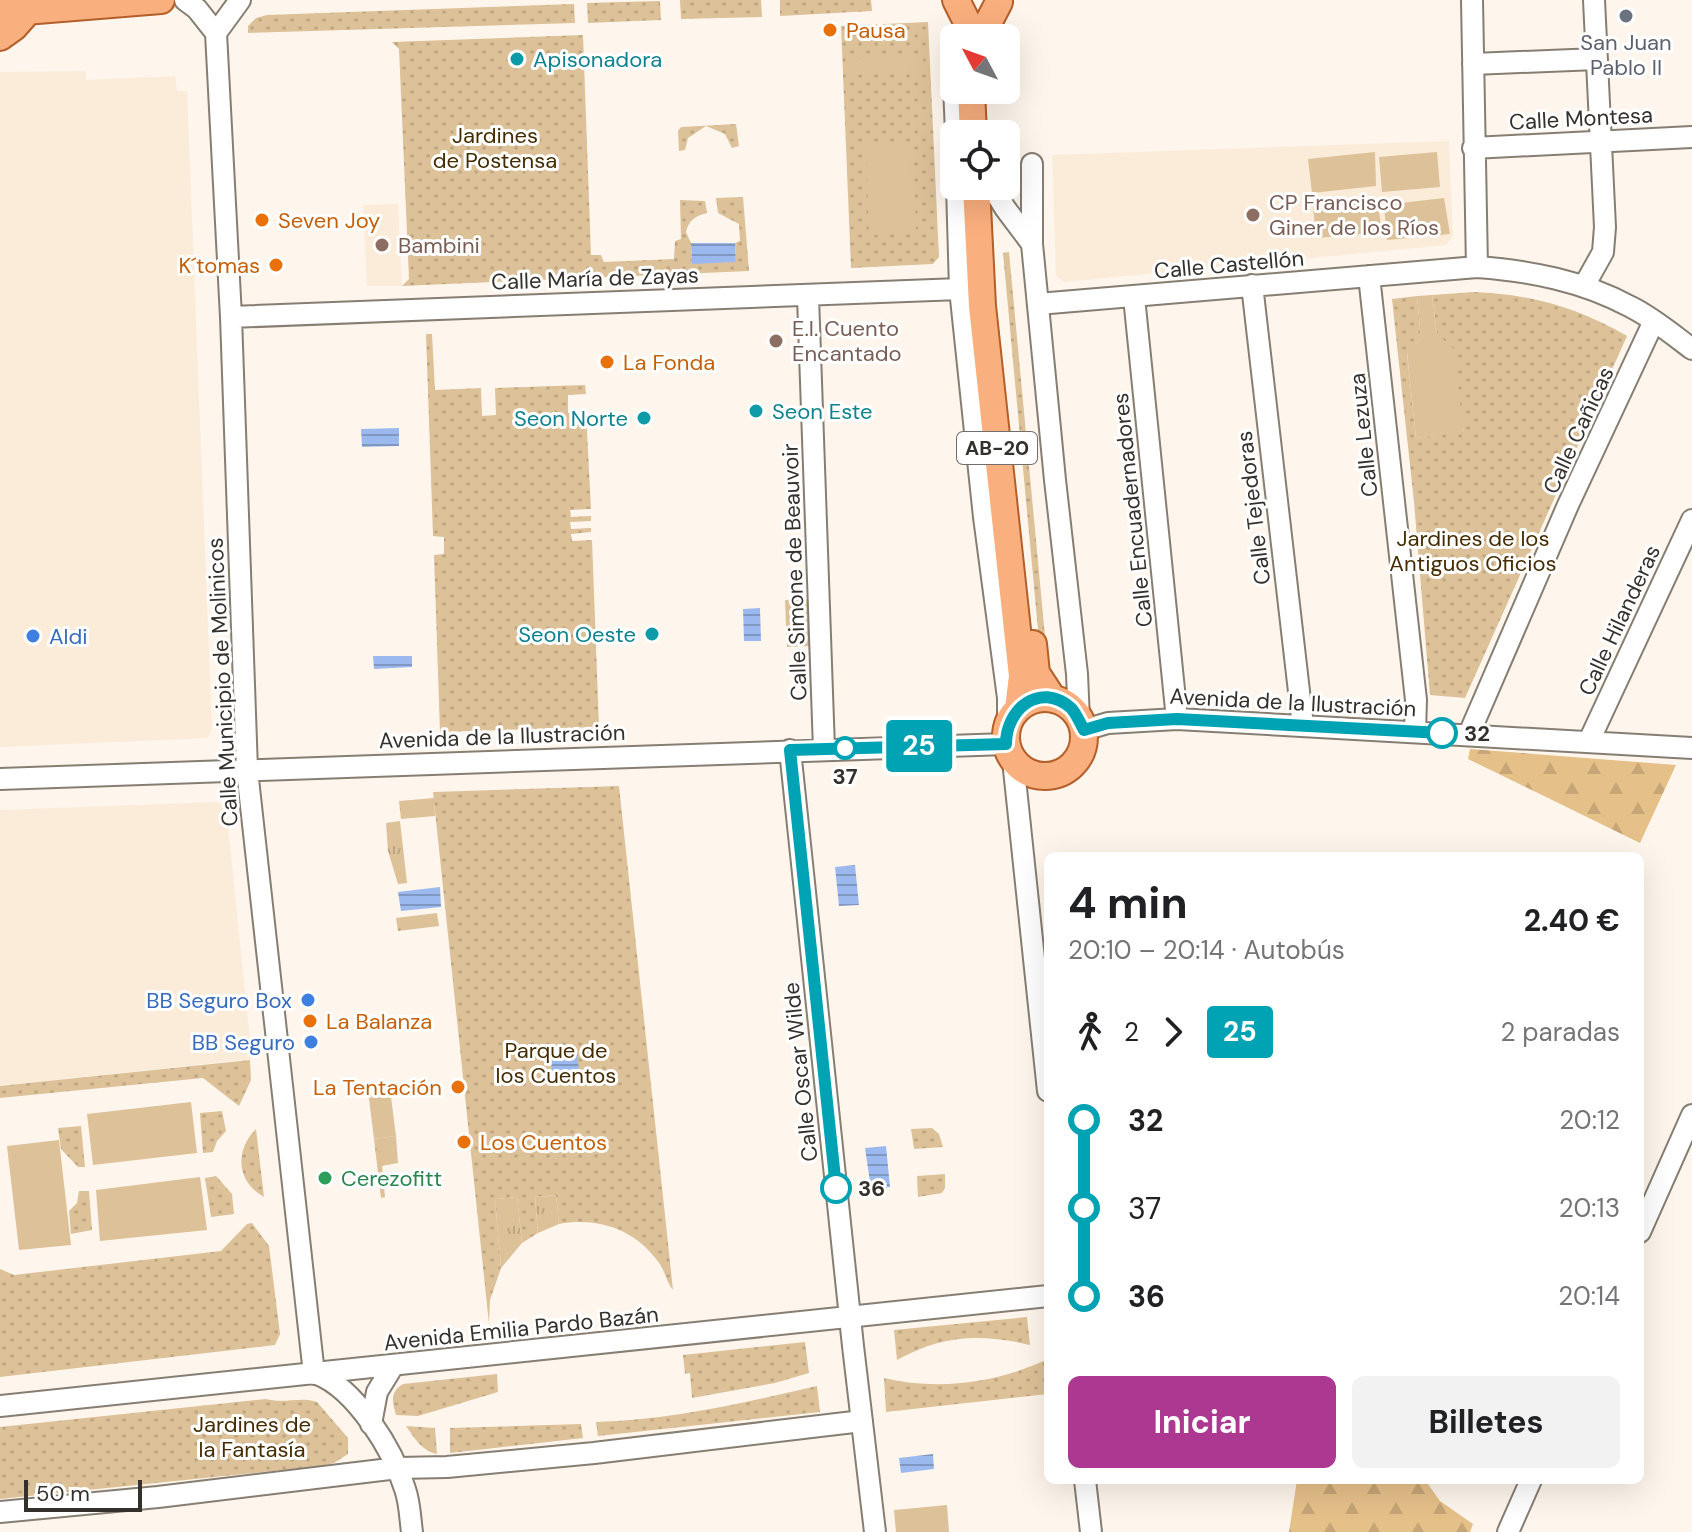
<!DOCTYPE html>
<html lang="es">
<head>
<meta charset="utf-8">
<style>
	:root { --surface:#fff; --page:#f2f2f2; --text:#202124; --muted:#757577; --accent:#ac3891 }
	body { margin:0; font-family:"DM Sans",sans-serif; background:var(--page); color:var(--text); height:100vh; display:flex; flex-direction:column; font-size:30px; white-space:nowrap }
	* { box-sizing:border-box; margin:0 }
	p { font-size:26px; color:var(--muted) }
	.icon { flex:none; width:44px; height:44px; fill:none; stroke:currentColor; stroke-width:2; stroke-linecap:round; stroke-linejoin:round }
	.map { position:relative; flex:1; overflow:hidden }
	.side { position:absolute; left:1044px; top:852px; width:600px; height:632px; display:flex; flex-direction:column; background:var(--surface); border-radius:12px; box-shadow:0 8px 32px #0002 }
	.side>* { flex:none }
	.badge { padding:0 16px; border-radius:6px; font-size:28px; line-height:52px }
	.needle { width:52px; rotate:311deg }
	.buttons { position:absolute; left:940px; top:24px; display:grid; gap:16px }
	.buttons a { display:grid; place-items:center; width:80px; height:80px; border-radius:12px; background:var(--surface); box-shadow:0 8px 32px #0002; font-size:40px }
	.scale { position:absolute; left:24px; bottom:20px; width:118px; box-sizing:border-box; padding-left:8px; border:4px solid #34302b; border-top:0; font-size:22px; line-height:28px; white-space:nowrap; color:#34302b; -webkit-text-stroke:6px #fff; paint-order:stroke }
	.map>.badge { position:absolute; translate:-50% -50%; box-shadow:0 0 0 4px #fff }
	.legs { display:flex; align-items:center; gap:12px; height:88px; padding:0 24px; font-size:26px }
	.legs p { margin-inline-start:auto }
	.summary { display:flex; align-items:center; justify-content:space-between; height:136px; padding:0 24px }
	h1 { font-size:44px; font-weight:700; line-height:60px }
	.button { display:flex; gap:16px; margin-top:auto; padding:16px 24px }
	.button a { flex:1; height:92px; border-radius:12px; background:var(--accent); color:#fff; font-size:32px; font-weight:700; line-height:92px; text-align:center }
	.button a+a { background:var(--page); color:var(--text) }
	ul { padding:0 24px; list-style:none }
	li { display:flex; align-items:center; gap:28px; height:88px; font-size:30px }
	li i { display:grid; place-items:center; width:12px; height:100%; margin:0 10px; background:currentColor }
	li i::after { content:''; width:20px; height:20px; margin:-10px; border:6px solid; border-radius:50%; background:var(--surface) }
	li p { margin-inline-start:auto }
	li:first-child i { background:linear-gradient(#0000 50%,currentColor 0) }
	li:last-child i { background:linear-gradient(currentColor 50%,#0000 0) }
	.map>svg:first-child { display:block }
	.built { fill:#faecd9 }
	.grass { fill:url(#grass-tufts) }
	.forest { fill:url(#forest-firs) }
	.park { fill:url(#park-dots) }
	.pitch { fill:#ddc198 }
	.water { fill:url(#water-rules) }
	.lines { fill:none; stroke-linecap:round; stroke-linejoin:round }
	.minor-casing { stroke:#867e72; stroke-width:24 }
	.major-casing { stroke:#b35f29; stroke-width:30 }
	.minor { stroke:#fff; stroke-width:20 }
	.major { stroke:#faaf7e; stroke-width:26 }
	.line-1-casing { stroke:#fff; stroke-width:18 }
	.line-1 { stroke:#00a3b4; stroke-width:12 }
	.worship-dot { fill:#6b7280; stroke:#fff; stroke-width:3 }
	.food-dot { fill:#e8710a; stroke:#fff; stroke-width:3 }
	.culture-dot { fill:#0f9aa8; stroke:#fff; stroke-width:3 }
	.education-dot { fill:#8d6e63; stroke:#fff; stroke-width:3 }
	.shop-dot { fill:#3f7fe0; stroke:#fff; stroke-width:3 }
	.stop-1-dot { fill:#fff; stroke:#00a3b4; stroke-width:4 }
	.leisure-dot { fill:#2e9e5b; stroke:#fff; stroke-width:3 }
	.labels { text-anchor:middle; stroke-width:6; stroke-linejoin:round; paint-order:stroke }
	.shield { fill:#fff; stroke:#716e6b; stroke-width:2 }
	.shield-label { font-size:20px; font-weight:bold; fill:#34302b }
	.food-label { font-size:22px; fill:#c56008; stroke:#fff; text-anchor:start }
	.worship-label { font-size:22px; fill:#5b616d; stroke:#fff }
	.culture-label { font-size:22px; fill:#0d838f; stroke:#fff; text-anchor:start }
	.street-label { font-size:22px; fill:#34302b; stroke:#fff }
	.park-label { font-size:22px; fill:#452c00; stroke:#fff }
	.education-label { font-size:22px; fill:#785e54; stroke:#fff; text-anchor:start }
	.shop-label { font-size:22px; fill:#366cbe; stroke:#fff; text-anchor:end }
	.stop-label { font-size:22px; font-weight:bold; fill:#34302b; stroke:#fff; text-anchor:start }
	.leisure-label { font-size:22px; fill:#27864d; stroke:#fff; text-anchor:start }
</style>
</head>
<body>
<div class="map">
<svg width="1692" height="1532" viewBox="0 0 1692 1532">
	<defs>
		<pattern id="grass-tufts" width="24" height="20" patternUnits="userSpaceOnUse" patternTransform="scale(2)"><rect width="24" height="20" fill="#ddc198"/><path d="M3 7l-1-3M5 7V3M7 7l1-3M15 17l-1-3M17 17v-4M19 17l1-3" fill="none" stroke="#bea683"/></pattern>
		<pattern id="forest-firs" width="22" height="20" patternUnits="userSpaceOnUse" patternTransform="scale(2)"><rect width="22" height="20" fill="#e6c089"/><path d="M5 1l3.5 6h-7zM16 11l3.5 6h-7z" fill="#c6a576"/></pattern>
		<pattern id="park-dots" width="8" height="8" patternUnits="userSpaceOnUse" patternTransform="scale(2)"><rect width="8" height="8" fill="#ddc198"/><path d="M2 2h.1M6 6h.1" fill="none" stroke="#bea683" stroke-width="1.8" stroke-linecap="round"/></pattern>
		<pattern id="water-rules" width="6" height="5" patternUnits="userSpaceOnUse" patternTransform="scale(2)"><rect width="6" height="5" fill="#9cb9ef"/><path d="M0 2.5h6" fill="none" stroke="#8097c2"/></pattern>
	</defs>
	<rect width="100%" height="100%" fill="#fef6ec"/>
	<path class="built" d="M86,71v9l89,-4 2,15h10l25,638 -4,9 -208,9v-675z
		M1449,141l4,96 -7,8 -382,37 -8,-6 -4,-121z
		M398,204l4,82h-35l-4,-81z
		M217,802l9,5 26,252 -252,27v-276z"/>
	<path class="grass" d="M434,798l1,18 -34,3 -2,-18z
		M400,821l7,62 -9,1 -10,-33 -2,-28z
		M437,913l2,13 -41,5 -2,-13z
		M396,1136l2,27 -16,3 3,31 -4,1 -7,-59z
		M556,1195l3,29 -21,9 -3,-36z
		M517,1197l5,46 -21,25 -6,-69z"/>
	<path class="forest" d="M1470,749l206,16 -36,78 -172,-84z
		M1297,1480h128l15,21 33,23 -3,8h-181z"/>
	<path class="park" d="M680,0h81l1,17 -81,2z
		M780,0h91l1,11 -92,5z
		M660,1l1,19 -73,3 -1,-20z
		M574,4l1,19 -327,10v-7l8,-8 11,-3z
		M928,22l11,235 -6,7 -82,4 -10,-242z
		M583,35l8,220h10l3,7 70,-3 1,-18 6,-2 -1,-39 25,1 2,12c-12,3 -18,7 -21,19l5,11 1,20 44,-1 -1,-19 5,-2 -1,-17 -21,-11 -2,-15 27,-1 6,74 -347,15 7,-7 -10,-230 -7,-7z
		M736,124l3,22 -7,2 -7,-14 -19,-8 -18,12 -3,12 -6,1 -1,-20 3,-4z
		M1009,252l40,427 -8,-17 -38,-409z
		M1474,292c56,2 105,16 153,44l-162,362 -35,-3 -16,-193 -22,-203 25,-3 4,42 -14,15 9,85 48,-7 -27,-97 -5,-39z
		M426,334h6l3,56 46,-2 1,28 14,-1 -1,-27 90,-3 1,9 -18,1v18l18,-1 5,97 -21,1 1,7 20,-1v5l-21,1 1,7 20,-1v4l-20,2 1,7 20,-1 7,187 -159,5 -6,-177 10,-1v-17l-11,-1z
		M619,786l54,504c-6,-7 -8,-19 -14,-27 -24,-34 -61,-46 -100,-39l-3,-29 -21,2 3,36 -16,10 -5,-46 -22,2 6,69 -11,32 -1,24 -56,-532z
		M250,1060l1,20 -12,26 -36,-28 -203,20v-12z
		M222,1111l4,20 -9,10 -4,11 -10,1 -3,-40z
		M81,1126l4,41h-7l-17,-18 -3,-21z
		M932,1128l7,6 4,13 -29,2 -3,-20z
		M256,1129l8,68c-27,-15 -30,-46 -8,-68z
		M945,1174v14l-3,5 -24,4 -1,-21z
		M216,1176l16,18 2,20 -23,3 -6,-39z
		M79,1191h10l3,39 -21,4 -2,-23 8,-8z
		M252,1223l17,23 11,88 -5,11 -275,32v-108l14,6 207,-24 26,-27z
		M1027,1317l3,28c-49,-12 -89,-10 -133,15l-3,-30z
		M805,1342l4,31 -34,10 -83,15 -2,-25 -5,1 -2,-19z
		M1048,1359v35l-162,18 -2,-34c55,13 113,5 164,-19z
		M497,1374l1,18 -80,24 -22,-1c-4,-14 -6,-23 7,-31z
		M817,1386l3,26 -222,24 -2,-14c75,-2 148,-19 221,-36z
		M266,1399c18,5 35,-3 51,3l31,36v16l-14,9 -13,3 -321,33v-72z
		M581,1424l2,14 -133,15v-25z
		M406,1426l29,2 2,26c-15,-3 -22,-15 -31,-28z"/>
	<path class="pitch" d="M923,56l1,16 -74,3v-16z
		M913,144l3,89 -47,2 -3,-89z
		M1375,152l1,34 -64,7 -4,-34z
		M1437,152l3,35 -58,5 -3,-35z
		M1444,198l6,36 -63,6 -3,-35z
		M1377,199l5,33 -66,6 -3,-33z
		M1432,295l5,39 16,14 11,84 -48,6 -9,-86 14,-14 -4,-42z
		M809,599l2,47 -24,1 -2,-47z
		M390,1089l6,47 -22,3 -6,-48z
		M191,1102l6,51 -104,12 -6,-51z
		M59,1140l12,105 -52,5 -12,-104z
		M200,1177l7,53 -107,11 -4,-51z
		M947,1505l2,27h-53l-2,-22z"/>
	<path class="water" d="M691,243h44l1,19 -44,2z
		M399,428v18l-37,1 -1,-18z
		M760,608l1,33h-17l-1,-32z
		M373,656h39v11l-38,2z
		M855,865l4,40 -20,1 -4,-39z
		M440,887l1,20 -40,4 -3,-19z
		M577,1051l2,19 -27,2 -1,-18z
		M886,1146l4,41 -19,2 -6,-41z
		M933,1454l1,15 -33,4 -2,-15z"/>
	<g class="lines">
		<g class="minor-casing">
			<path id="minor" d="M185,0l12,9 19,24 24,-33
				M1472,0l5,267
				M216,33l15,284 16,453 67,604
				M1473,64l124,-5
				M954,84l2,50
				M1473,148l219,-11
				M1032,164v80
				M957,186l3,103 24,228 24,181v25
				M992,187l13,21 27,36 23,236 22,194 2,46
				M1369,276l47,424 -1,32
				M1252,285l51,441
				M1584,286l19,-34 2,-25 -11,-227
				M808,297l16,452
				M1134,297l43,422
				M1038,304l439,-37c54,4 106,14 154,40 22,11 41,27 61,42
				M231,317l729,-28
				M1084,730l24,-7 69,-4 515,29
				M1469,734l99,-229 86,-184
				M1589,741l103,-221
				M790,750l63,596 22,186
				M1013,760l35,331
				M0,779l1006,-35
				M1640,1232l52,-117
				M317,1374c39,15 76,76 88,115 5,14 5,29 7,43
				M0,1406l1048,-110
				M371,1424l6,-32 16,-26
				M1085,1480l6,52
				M0,1512l158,-15 240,-29 49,-1 147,-14 268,-32
				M1508,1532l23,-52"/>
		</g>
		<g class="major-casing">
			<path id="major" d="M956,0l12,24 1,14
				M0,13l161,-13
				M0,37l14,-10 15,-17
				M986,38v-11l13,-25
				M971,90l2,44
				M976,186l6,120 40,370 -4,33
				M1033,644l3,29 17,26
				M1006 737a39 39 0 1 1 78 0a39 39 0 1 1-78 0Z"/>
		</g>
		<use href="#minor" class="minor"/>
		<use href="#major" class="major"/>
	</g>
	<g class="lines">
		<g class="line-1-casing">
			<path id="line-1" d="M836,1188l-46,-438 216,-6c0,-35 34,-63 65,-36 5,5 9,15 13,22l24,-7 69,-4 265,14"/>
		</g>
		<use href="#line-1" class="line-1"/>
	</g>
	<circle class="worship-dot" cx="1626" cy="16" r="8"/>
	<g class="food-dot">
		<circle cx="830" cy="30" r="8"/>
		<circle cx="262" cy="220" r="8"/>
		<circle cx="276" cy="265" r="8"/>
		<circle cx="607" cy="362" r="8"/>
		<circle cx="310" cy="1021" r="8"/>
		<circle cx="458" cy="1087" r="8"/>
		<circle cx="464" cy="1142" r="8"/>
	</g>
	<g class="culture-dot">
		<circle cx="517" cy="59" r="8"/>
		<circle cx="756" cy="411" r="8"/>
		<circle cx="644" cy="418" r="8"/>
		<circle cx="652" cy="634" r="8"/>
	</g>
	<g class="education-dot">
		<circle cx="1253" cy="215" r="8"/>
		<circle cx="382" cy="245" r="8"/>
		<circle cx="776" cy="341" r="8"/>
	</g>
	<g class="shop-dot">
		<circle cx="33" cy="636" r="8"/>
		<circle cx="308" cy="1000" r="8"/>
		<circle cx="311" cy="1042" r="8"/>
	</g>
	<g class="stop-1-dot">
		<circle cx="1442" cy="733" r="14"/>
		<circle cx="845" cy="748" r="10"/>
		<circle cx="836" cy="1188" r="14"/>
	</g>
	<circle class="leisure-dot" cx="325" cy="1178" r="8"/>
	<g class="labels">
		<rect class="shield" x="957" y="432" width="80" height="32" rx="6"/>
		<g class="shield-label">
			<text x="997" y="455">AB-20</text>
		</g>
		<g class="food-label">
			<text x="846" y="38">Pausa</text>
			<text x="278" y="228">Seven Joy</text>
			<text x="260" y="273" text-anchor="end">K´tomas</text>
			<text x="623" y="370">La Fonda</text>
			<text x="326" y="1029">La Balanza</text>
			<text x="442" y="1095" text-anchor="end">La Tentación</text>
			<text x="480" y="1150">Los Cuentos</text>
		</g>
		<g class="worship-label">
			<text x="1626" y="50">San Juan<tspan x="1626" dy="25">Pablo II</tspan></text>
		</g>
		<g class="culture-label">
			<text x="533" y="67">Apisonadora</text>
			<text x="772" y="419">Seon Este</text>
			<text x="628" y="426" text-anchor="end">Seon Norte</text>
			<text x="636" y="642" text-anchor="end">Seon Oeste</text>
		</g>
		<g class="street-label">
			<text transform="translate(1581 118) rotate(-3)" y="8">Calle Montesa</text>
			<text transform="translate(1229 264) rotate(-5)" y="8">Calle Castellón</text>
			<text transform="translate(595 278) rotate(-2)" y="8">Calle María de Zayas</text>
			<text transform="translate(1578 430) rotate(-65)" y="8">Calle Cañicas</text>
			<text transform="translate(1363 435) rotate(-96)" y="8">Calle Lezuza</text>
			<text transform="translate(1253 508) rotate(-97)" y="8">Calle Tejedoras</text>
			<text transform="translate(1132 510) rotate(-96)" y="8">Calle Encuadernadores</text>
			<text transform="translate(794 572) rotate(-92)" y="8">Calle Simone de Beauvoir</text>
			<text transform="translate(1619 620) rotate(-65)" y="8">Calle Hilanderas</text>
			<text transform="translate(222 682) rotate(-93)" y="8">Calle Municipio de Molinicos</text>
			<text transform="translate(1293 702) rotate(3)" y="8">Avenida de la Ilustración</text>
			<text transform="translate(502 736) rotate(-2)" y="8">Avenida de la Ilustración</text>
			<text transform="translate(800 1072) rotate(-96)" y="8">Calle Oscar Wilde</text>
			<text transform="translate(521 1328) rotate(-6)" y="8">Avenida Emilia Pardo Bazán</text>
		</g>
		<g class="park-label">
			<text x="495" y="143">Jardines<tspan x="495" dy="25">de Postensa</tspan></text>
			<text x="1473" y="546">Jardines de los<tspan x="1473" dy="25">Antiguos Oficios</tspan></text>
			<text x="556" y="1058">Parque de<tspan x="556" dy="25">los Cuentos</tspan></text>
			<text x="252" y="1432">Jardines de<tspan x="252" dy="25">la Fantasía</tspan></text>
		</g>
		<g class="education-label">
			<text x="1269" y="210">CP Francisco<tspan x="1269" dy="25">Giner de los Ríos</tspan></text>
			<text x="398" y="253">Bambini</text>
			<text x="792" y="336">E.I. Cuento<tspan x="792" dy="25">Encantado</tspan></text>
		</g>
		<g class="shop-label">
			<text x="49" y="644" text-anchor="start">Aldi</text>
			<text x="292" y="1008">BB Seguro Box</text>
			<text x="295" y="1050">BB Seguro</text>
		</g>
		<g class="stop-label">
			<text x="1464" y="741">32</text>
			<text x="845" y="784" text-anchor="middle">37</text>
			<text x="858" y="1196">36</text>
		</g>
		<g class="leisure-label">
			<text x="341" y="1186">Cerezofitt</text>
		</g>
	</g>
</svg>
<div class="buttons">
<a><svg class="needle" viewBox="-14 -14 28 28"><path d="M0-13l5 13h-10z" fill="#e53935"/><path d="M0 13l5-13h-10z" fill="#757577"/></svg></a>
<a><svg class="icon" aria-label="locate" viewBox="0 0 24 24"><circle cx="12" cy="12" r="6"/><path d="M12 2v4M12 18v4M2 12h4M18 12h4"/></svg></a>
</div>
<div class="scale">50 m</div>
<b class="badge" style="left:919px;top:746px;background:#00a3b4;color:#fff">25</b>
<section class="side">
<div class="summary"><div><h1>4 min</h1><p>20:10 – 20:14 · Autobús</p></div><b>2.40 €</b></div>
<div class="legs"><svg class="icon" aria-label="walk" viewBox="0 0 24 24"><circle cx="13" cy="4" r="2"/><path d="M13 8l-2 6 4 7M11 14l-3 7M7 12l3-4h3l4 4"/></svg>2<svg class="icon" aria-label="forward" viewBox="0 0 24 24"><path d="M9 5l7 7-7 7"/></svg><b class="badge" style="background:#00a3b4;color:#fff">25</b><p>2 paradas</p></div>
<ul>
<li><i style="color:#00a3b4"></i><b>32</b><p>20:12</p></li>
<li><i style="color:#00a3b4"></i><span>37</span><p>20:13</p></li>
<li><i style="color:#00a3b4"></i><b>36</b><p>20:14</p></li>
</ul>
<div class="button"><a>Iniciar</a><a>Billetes</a></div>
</section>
</div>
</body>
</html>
